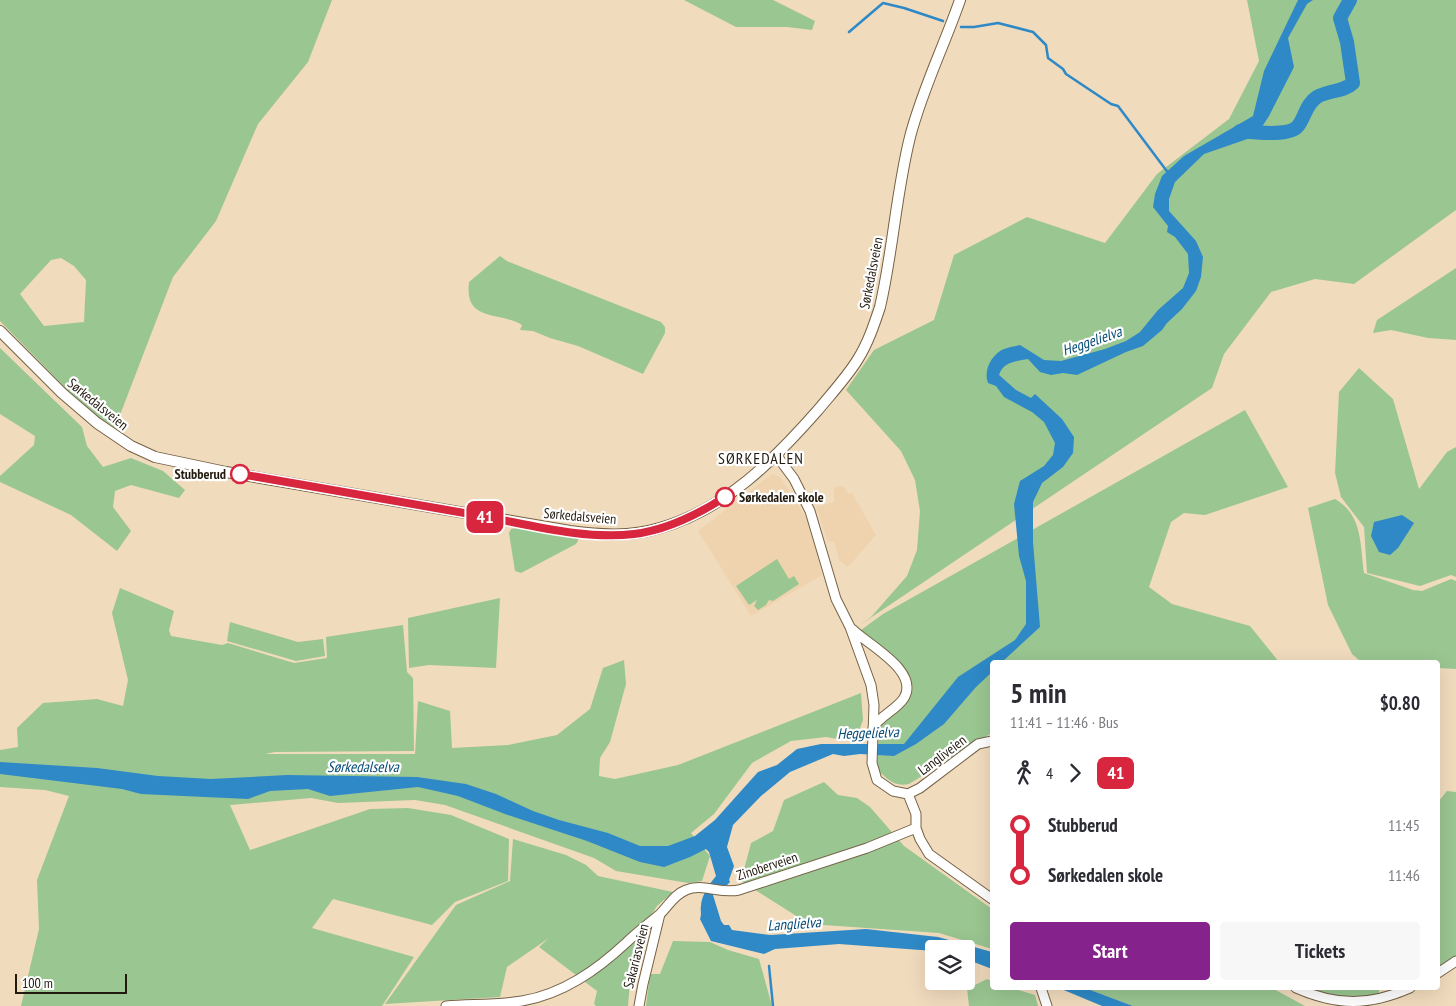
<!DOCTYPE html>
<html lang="en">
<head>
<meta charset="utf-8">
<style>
	:root { --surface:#fff; --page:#f7f7f7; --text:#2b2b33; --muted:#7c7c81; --accent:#86228b }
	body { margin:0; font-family:"PT Sans Narrow",sans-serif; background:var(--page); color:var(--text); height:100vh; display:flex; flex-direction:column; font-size:19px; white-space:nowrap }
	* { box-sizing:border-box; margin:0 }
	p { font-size:16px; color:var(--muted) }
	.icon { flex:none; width:28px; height:28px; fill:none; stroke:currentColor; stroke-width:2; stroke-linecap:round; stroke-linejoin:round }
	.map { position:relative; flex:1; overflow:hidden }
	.sheet { position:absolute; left:990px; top:660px; width:450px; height:330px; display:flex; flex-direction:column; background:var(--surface); border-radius:5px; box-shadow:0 5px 20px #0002 }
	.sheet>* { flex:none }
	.badge { padding:0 10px; border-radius:8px; font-size:18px; line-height:32px }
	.controls { position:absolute; left:925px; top:940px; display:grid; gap:10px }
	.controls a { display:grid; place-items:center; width:50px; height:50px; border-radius:5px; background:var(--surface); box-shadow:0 5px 20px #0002; font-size:25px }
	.scale { position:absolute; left:15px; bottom:12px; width:112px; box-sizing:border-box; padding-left:5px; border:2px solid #221a0f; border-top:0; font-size:14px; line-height:18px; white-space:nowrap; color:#221a0f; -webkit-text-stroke:4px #fff; paint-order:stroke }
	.map>.badge { position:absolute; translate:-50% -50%; box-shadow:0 0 0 2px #fff }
	.legs { display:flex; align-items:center; gap:8px; height:55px; padding:0 20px; font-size:16px }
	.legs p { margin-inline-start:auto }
	.summary { display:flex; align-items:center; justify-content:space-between; height:85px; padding:0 20px }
	h1 { font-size:28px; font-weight:800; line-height:38px }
	.primary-button { display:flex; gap:10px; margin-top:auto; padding:10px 20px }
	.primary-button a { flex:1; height:58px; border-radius:5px; background:var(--accent); color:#fff; font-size:20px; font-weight:800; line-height:58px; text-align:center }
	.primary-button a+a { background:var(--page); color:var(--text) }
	ul { padding:0 20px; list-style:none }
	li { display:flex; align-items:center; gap:18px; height:50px; font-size:19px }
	li i { display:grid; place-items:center; width:8px; height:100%; margin:0 6px; background:currentColor }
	li i::after { content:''; width:12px; height:12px; margin:-6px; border:4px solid; border-radius:50%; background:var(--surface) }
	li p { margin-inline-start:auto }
	li:first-child i { background:linear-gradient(#0000 50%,currentColor 0) }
	li:last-child i { background:linear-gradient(currentColor 50%,#0000 0) }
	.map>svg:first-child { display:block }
	.built { fill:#eed3ae }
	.green { fill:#9ac691; fill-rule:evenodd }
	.water { fill:#2e89c6 }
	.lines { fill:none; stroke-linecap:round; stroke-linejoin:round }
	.stream { stroke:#2e89c6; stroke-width:2.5 }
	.river { stroke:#2e89c6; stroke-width:14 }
	.minor-casing { stroke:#756246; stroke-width:11 }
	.tertiary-casing { stroke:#756246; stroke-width:12 }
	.minor { stroke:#fff; stroke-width:9 }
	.tertiary { stroke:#fff; stroke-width:10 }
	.line-1-casing { stroke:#fff; stroke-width:11 }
	.line-1 { stroke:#d7263d; stroke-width:8 }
	.stop-1-dot { fill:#fff; stroke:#d7263d; stroke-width:2.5 }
	.labels { text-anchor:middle; stroke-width:4.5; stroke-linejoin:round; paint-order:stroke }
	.street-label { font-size:14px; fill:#221a0f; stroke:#fff }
	.stop-label { font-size:14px; font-weight:bold; fill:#221a0f; stroke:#fff; text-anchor:end }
	.water-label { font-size:15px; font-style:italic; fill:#084d77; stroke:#fff }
	.quarter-label { font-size:16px; letter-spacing:1px; fill:#221a0f; stroke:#fff }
</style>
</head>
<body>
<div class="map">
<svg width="1456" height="1006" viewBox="0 0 1456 1006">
	<rect width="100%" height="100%" fill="#f1dbbd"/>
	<path class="built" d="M772,474l8,3 29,45 13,53 -71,41 -53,-85z
		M843,486l6,8 3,-1 24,42 -28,32 -9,-7 -5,-19 -6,1 -12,-35 18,-5v-15z"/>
	<path class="green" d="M0,0h332l-24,62 -50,62 -42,97 -43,56 -58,151 -28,-18 -87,-89zM61,258l13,8 12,14 -2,42 -40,4 -24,-32 31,-34z
		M684,0h89l42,21 -3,9 -25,-3h-51z
		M1247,0h209v210l-102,74 -39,-5 -44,13 -47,62 -12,34 -355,239 14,-10 36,-41 10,-26 3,-39 -5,-31 -14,-29 -55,-61 28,-40 60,-30 20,-65 73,-38 78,26 52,-69 72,-55 30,-58z
		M500,256l7,5 154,61 4,5v6l-22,41 -65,-28 -28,-8 -17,-7 -13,-1 2,-5c-23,-14 -58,-2 -53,-43z
		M1456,268v72l-28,-2 -37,-8 -18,3 4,-13z
		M0,348l82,79 5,19 16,21 28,-9 32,13 22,19 -6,8 -48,-13 -16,6 -2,16 18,24 -14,20 -46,-36 -71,-33v-6l34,-31 1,-9 -35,-22z
		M1359,368l34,31 26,90 28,-37 9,-5v130l-5,-2 -31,11 -53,-13 -3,-46 -23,-30 -6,-24 4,-81z
		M1245,410l43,77 -83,28 -21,-2 -13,9 -22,65 23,17 78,22 29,36h-287v73l-2,-1 -81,50c-15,3 -22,-5 -32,-15l2,-40c5,-11 17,-14 25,-23 25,-27 -11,-48 -29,-63 -5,-4 -9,-9 -14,-13l22,-16z
		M1335,499c28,16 25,46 29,74l49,17 9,1 29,-12 5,2v88l-18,-1v-6h-77l-9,-8 -24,-49 -20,-97z
		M516,528l62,10v3l-2,3 -55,29 -6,-2 -6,-38 2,-4z
		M777,559l12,20 5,-3 5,8 -26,17 -4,-1 -3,5 -8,5 -4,-4 3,-6 -8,5 -13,-19z
		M120,588l54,23 -5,19 2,6 51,9 6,-2 66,20 33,-5 -1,-21 77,-12 4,47 6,6 1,73 -139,1 -10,2h150l3,-53 32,10 2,37 56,-3 49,-10 33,-26 13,-41 21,-8 2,24 -16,58 -10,16 -1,18 16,3 63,-14 183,-72 2,27 -8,22 -29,-5 -35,4 -39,22 -38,51 -23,19 19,23 -8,25 -14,2 -72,-12 -22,-13 -149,-53 -30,-5 -77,3 -27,-5 -81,7 20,45 120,-41 38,-1 43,7 58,24 -1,42 -53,21 -23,23 -99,-26 -21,29 102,29 -32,49h-361l18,-77 -2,-49 32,-84 -24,-6 -45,-3v-37l18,-3 -1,-19 26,-25 54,-4 26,7 5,-26 -16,-67z
		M500,598l-4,70 -67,-3 -20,3 -1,-50z
		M230,622l68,20 25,-3 2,17 -29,5 -69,-20z
		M824,782l14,13 19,3 13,9 34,39 88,63v40l-53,-16 -130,-9 -68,-43 10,-38 22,-12 11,-31z
		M1447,791l9,1v164l-17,10 -1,-4v-160z
		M513,839l53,16 20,10 12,11 75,16 -16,14 -7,11 -20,65 -2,24h-32l-2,-2 3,-13 -58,-44 10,-9 -42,29 -7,30 -115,7 71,-99 54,-24z
		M673,941l37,1 18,8 31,9 13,47h-126l4,-32h10z
		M987,979l5,2v7h20l23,7 3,11h-69l-2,-17z
		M1085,988h187l33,18h-172z
		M1309,988h70v4l-2,5 -41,2z"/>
	<path class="water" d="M1298,0h15l-6,4 -19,34 6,29 -25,49 -13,20 -52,18 -29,28 -6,17v12l27,30 7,16 -2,20 -5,14 -14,18 -15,14 -5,7 -19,16 -17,6 -49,23 -14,-2 -12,2 -11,-3 -12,-13c-12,2 -25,3 -29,16l17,15 15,8 4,-4 27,25 12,18 -1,16 -10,14 -21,16 -9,19v40l7,85 -38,35h-10v10l-16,15 -32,37 -28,20 -22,12 -34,-2 -16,2 -11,-2 -43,18 -29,24 -28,29 -6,22 7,19 -5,14 1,2 -3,3h-9l-5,10 8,26 3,4h5l3,5 38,5 96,-6 72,8 54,15v17l-26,-10v-10h-32v2l-95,-7 -64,5 -11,5 -53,-13 -11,-22c2,-6 0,-8 1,-13 0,-10 9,-23 15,-30l-7,-24 -3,-3 -16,8 -26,10 -24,-5 -53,-21 -82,-27 -47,-18 -40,-9 -88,9 -22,-7 -38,2 -22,8 -107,-5 -19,-5 -122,-15v-12l97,6 61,8 53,3 76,-4 130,2 49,7 30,10 37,17 26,9 49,13 32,13h28l27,-10 20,-16 43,-48 19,-7 20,-16 24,-5h83l54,-67 57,-37 11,-16v-43l-7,-25 -5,-52 6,-23 24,-15 9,-11 2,-12 -11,-21 -12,-10 -28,-15 -8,-11 -8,-3c-5,-13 4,-29 16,-34 5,-2 11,-3 16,-4l24,15 17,1 44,-12 21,-8 14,-9 18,-22 25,-22 6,-15 -1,-19 -13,-17 -8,-5 1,-6 -15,-19 2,-13 7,-18 22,-20 69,-40 11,-45z
		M1402,515l12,8 -16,25 -8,7 -11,-3 -8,-16 3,-14z
		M1059,988h26l48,18h-31z"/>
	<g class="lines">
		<path class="stream" d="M961,27h13l24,-4 35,9 13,13 2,13 15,11 3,5 45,30 7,2 51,68
			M849,32l34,-29 21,5 39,13
			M769,966l4,40"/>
		<path class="river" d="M1240,131c13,1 49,6 58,-5 7,-9 8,-22 19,-29 11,-7 27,-5 36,-14l-6,-41 -7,-24 10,-18"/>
		<g class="minor-casing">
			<path id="minor" d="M777,456l17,23 16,32 26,88 14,28 21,58 3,20 -2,58 5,17 16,11 15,3 12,-6 58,-44 14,-3
				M852,629c16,16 68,42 52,69 -7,11 -22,17 -31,29
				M908,794l8,20v14l4,11 9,15 63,45
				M1438,973l18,-12
				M1041,988l6,18
				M1296,988c41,18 73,18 114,0
				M446,1006c25,-2 51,-1 76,-5 41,-7 75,-31 105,-59 10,-10 21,-18 32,-27 9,-8 14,-20 27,-25 16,-7 34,4 53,0l128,-42 49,-20
				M639,1006l4,-22 17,-70"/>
		</g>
		<g class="tertiary-casing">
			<path id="tertiary" d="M0,331l62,62 35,30 34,23 24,11 71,15 344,59c30,4 60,6 90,-3 66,-19 114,-68 158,-118 14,-17 29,-33 40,-51 10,-16 16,-34 22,-52 13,-56 16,-114 30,-170 12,-47 34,-91 50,-137"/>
		</g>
		<use href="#minor" class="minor"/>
		<use href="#tertiary" class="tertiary"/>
	</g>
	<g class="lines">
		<g class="line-1-casing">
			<path id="line-1" d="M240,474c79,14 158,27 236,41 51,9 106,25 158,19 33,-4 63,-19 91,-37"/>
		</g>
		<use href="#line-1" class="line-1"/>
	</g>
	<g class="stop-1-dot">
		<circle cx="240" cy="474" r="9"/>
		<circle cx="725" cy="497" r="9"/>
	</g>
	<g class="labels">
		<g class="street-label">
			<text transform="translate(871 273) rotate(-79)" y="5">Sørkedalsveien</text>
			<text transform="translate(98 404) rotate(39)" y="5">Sørkedalsveien</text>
			<text transform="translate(580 516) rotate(5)" y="5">Sørkedalsveien</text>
			<text transform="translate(942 755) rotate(-37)" y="5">Langliveien</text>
			<text transform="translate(767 866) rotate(-18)" y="5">Zinoberveien</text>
			<text transform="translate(636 956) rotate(-76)" y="5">Sakariasveien</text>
		</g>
		<g class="stop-label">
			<text x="226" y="479">Stubberud</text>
			<text x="739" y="502" text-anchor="start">Sørkedalen skole</text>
		</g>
		<g class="water-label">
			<text transform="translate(1092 341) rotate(-19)" y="5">Heggelielva</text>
			<text transform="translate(868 733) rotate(-2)" y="5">Heggelielva</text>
			<text x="363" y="772">Sørkedalselva</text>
			<text transform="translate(794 924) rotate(-4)" y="5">Langlielva</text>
		</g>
		<g class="quarter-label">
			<text x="761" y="464">SØRKEDALEN</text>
		</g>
	</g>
</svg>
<div class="controls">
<a><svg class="icon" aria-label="layers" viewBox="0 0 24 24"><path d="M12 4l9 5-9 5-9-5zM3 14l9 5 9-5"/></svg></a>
</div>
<div class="scale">100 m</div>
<b class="badge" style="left:485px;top:517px;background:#d7263d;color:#fff">41</b>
<section class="sheet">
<div class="summary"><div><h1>5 min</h1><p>11:41 – 11:46 · Bus</p></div><b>$0.80</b></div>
<div class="legs"><svg class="icon" aria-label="walk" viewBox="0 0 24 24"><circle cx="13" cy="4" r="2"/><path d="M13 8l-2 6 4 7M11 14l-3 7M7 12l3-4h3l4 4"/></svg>4<svg class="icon" aria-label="forward" viewBox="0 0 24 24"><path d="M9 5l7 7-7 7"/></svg><b class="badge" style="background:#d7263d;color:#fff">41</b></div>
<ul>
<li><i style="color:#d7263d"></i><b>Stubberud</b><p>11:45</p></li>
<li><i style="color:#d7263d"></i><b>Sørkedalen skole</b><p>11:46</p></li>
</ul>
<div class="primary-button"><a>Start</a><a>Tickets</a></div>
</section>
</div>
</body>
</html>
